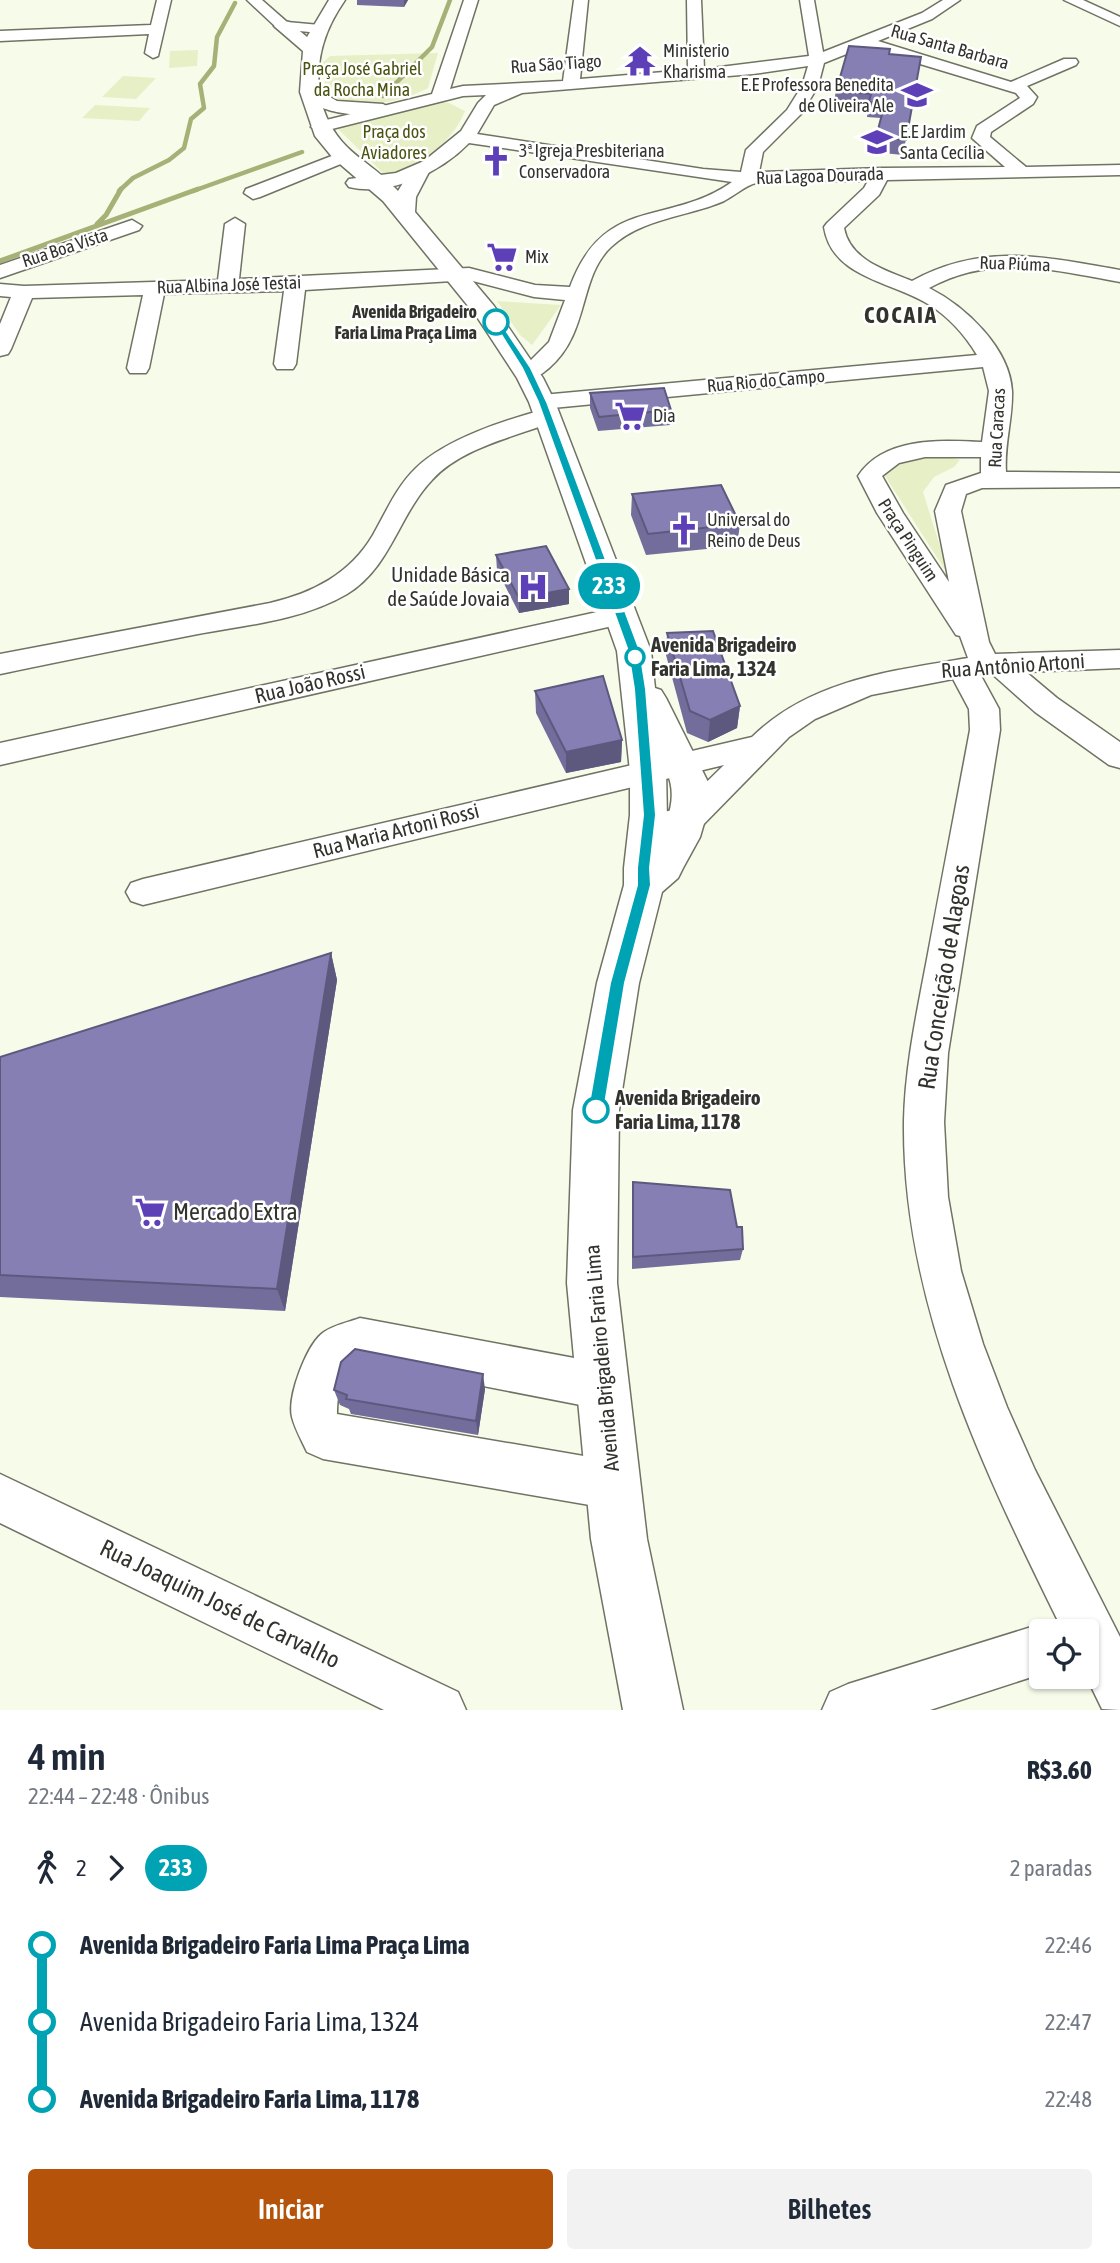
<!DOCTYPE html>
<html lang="pt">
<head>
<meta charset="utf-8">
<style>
	:root { --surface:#fff; --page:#f2f2f3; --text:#1f2937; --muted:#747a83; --accent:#b45309 }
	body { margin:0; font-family:"Asap Condensed",sans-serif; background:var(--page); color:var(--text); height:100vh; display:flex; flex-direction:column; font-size:26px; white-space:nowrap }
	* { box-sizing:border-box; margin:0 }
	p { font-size:23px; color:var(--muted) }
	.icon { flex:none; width:38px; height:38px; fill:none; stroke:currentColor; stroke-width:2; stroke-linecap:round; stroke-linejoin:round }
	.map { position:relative; height:1710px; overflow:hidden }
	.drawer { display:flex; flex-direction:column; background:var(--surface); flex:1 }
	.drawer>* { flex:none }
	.badge { padding:0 14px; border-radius:23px; font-size:24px; line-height:46px }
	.tools { position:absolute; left:1029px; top:1619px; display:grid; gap:14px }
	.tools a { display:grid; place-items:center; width:70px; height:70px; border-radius:7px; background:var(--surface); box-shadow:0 2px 5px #0004; font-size:35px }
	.map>.badge { position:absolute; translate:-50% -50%; box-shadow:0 0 0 4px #fff }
	.legs { display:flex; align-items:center; gap:10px; height:77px; padding:0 28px; font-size:23px }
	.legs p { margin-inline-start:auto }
	.head { display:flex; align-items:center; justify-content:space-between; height:119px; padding:0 28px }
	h1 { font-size:38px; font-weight:600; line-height:52px }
	.action { display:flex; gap:14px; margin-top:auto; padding:14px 28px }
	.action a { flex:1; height:80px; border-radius:7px; background:var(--accent); color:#fff; font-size:28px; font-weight:600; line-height:80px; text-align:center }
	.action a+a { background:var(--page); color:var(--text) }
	ul { padding:0 28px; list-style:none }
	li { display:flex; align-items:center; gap:24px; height:77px; font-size:26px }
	li i { display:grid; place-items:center; width:10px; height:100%; margin:0 9px; background:currentColor }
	li i::after { content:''; width:18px; height:18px; margin:-9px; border:5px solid; border-radius:50%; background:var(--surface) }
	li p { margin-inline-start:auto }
	li:first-child i { background:linear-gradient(#0000 50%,currentColor 0) }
	li:last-child i { background:linear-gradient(currentColor 50%,#0000 0) }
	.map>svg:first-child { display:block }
	.green { fill:#e7efc7 }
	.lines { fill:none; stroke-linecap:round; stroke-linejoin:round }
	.stream-far1 { stroke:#a6b177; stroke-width:4.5 }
	.stream { stroke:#a6b177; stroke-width:5 }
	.minor-casing { stroke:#707364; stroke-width:3 }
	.major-casing { stroke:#707364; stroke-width:3 }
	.minor { fill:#fff; fill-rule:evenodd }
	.major { fill:#fff; fill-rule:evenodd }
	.wall { fill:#726d9b }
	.shaded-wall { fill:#5d597e }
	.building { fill:#857fb4; stroke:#5d597e; stroke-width:2 }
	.line-1 { fill:#00a3b4; stroke:#fff; stroke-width:2 }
	.stop-1-dot { fill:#fff; stroke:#00a3b4; stroke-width:3.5 }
	.labels { text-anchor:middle; stroke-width:5; stroke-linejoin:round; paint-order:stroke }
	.far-street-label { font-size:18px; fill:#32332d; stroke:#fff }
	.far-poi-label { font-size:18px; fill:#32332d; stroke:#fff; text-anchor:start }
	.far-park-label { font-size:18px; fill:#4b5311; stroke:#fff }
	.far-stop-label { font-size:18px; font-weight:bold; fill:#32332d; stroke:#fff; text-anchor:end }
	.poi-label { font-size:21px; fill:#32332d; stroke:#fff; text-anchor:end }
	.stop-label { font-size:21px; font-weight:bold; fill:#32332d; stroke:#fff; text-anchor:start }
	.street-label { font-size:21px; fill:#32332d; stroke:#fff }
	.far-district-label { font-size:23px; font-weight:bold; letter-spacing:2px; fill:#32332d; stroke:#fff }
	.near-street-label { font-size:24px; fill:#32332d; stroke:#fff }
	.near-poi-label { font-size:24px; fill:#32332d; stroke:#fff; text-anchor:start }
</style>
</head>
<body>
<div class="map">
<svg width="1120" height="1710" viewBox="0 0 1120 1710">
	<rect width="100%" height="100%" fill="#f7fbea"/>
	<path class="green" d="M198,50l-1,16 -28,2 1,-17z
		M438,53l-10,35c-19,11 -63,21 -86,16 -5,-1 -11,-5 -15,-8l-5,-33 8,-7z
		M123,76l33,2 -20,21 -34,-2z
		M436,101l13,2 16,8c-13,33 -45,52 -77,67l-51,-50z
		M95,105l55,3 -11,13 -57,-3z
		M497,301l64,4 -29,40 -12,-10z
		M917,456h27l16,4 -6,7 -20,10 -11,15 27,86 -70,-110z"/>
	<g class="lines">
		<path class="stream-far1" d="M383,96l49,-49 18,-47
			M119,191l14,-13 36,-18 15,-12 7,-29 13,-11 -4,-24 14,-18 3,-29 18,-34
			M193,191l109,-39"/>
		<path class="stream" d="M97,224l9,-9 15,-26
			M0,261l198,-72"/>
		<g class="minor-casing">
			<path id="minor" d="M157,0h14l-13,56 -5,2 -8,-5 4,-19 -149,7v-10l151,-6z
				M247,0h15l25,22 33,3 7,4 -7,4 -42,-4z
				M464,0h14l-28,89 13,-3 100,-5 11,-81h14l-8,79 108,-9 -1,-70h14l3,69 105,-13 -9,-56h14l9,52 99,-39 21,-13h17l-28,19 -54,22 133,41 53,-23h12l2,3 -2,3 -49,21 10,11 -4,7 -42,28 -1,5 36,30 94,-2v10l-233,5 -8,15 -35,33c6,32 41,42 68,53 71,-39 133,-24 208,-11v12c-66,-12 -128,-29 -191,6 36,18 81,60 83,103 1,27 -8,53 -6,81l114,1v14l-138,1 -16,6 -5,17 28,131 6,12 125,-4v18l-94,4 31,26 63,44v26l-11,-3 -74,-53 -44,-39 -11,1 19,35 1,21 -52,323 -4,69 4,75 13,74 22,73 24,63 28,63 85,167v73l-18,-1 -16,-33 1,-45h-24c-79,-160 -161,-327 -159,-510 1,-54 13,-109 23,-162 14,-77 29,-153 43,-229l-1,-21 -16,-30 -82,16 -56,24 -26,18 -92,94 -12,4 -22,-7 -5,-8 5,-8 16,-3 45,-44 -581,140 -12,-4 -5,-9 5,-9 12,-4 609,-142c58,-57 139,-66 216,-79l-8,-22 -4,-1 -79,-122 -19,-37c26,-39 81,-36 124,-34l7,-51 -6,-24 -441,42 -8,-2 -4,-5 4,-5 8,-2 435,-40c-12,-20 -29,-39 -49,-51 -37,-23 -96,-26 -104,-77l3,-4 37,-35 4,-7c-36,1 -76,-3 -112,2 -10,2 -22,13 -32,18 -37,16 -82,17 -113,46 -33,31 -21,86 -62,121 -10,8 -15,13 -28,10l-3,-5 31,-31 16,-42 -31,-3 -65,-17 -164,10 -9,74 -3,5h-16l-3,-5 10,-73 -120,3 -15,74 -3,5h-16l-3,-5 16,-73 -111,3 -21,51 -3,5 -8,2v-32l11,-27 -11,-1v-12l24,2 194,-6 7,-56 10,-6 10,6 -6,55 230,-11 66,17 35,2c34,-93 98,-60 162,-105l-263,-39c-28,29 -79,54 -120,44l-3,-4 3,-4 47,-6 28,-12 37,-30 17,-28 8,-8 -23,1 -143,36 -9,-5 3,-4 118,-29zM864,47l152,46 4,5 -43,28 -5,12 33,29 -123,1 -123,4 4,-20 39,-39 16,-27 6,-23zM808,66l-6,20 -15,24 -41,40 -5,22 -38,-3 -226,-35 17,-29 28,-12 231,-19zM925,457h56v16l-35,12 -11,26 14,71 -46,-69 -21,-37 17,-13z
				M1064,0h19l37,17v9z
				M342,152l9,5 -3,4 -88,36 -7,2 -9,-6 2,-4z
				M132,220l10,6 -3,4 -139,48v-13z
				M547,409l8,2 4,5 -4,5c-40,16 -93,26 -123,59 -34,36 -41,87 -85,114 -44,26 -100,31 -149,40 -66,13 -132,26 -198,40v-20l270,-51c43,-10 80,-29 103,-68 13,-23 24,-49 43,-67 30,-29 91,-49 131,-59z
				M620,607l10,3 4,6 -4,6 -630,143v-22z
				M360,1318l241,45 16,7 7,16 -7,16 -16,7 -241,-47c-19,7 -23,34 -23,52l276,47 17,7 7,17 -7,17 -17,7 -290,-50 -16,-7c-5,-11 -12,-23 -15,-35 -5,-20 15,-74 32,-85 10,-7 25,-10 36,-14z
				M0,1474l458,218 8,18h-82l-384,-187z
				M1041,1624l18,7h-18v43l-111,36h-108l8,-18 18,-8z"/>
		</g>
		<g class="major-casing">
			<path id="major" d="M329,0h16c-20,29 -29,56 -26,91l18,10 46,3 10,6c-9,10 -57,4 -70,-2 16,46 45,50 75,83l14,-23h14l3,4 -13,25 -1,15 79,94 49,72 12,24 96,249 4,37 6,2 5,8 42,84 1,24 -9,31 -17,31 -5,10 -16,14 -23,91 -20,127 -2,173 30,256 36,171h-60l-32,-171 -24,-256 6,-173 24,-127 27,-98v-17l6,-53v-44l-13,-120 -88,-249 -12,-24 -40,-61 -94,-116 -50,-43 -18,-22 -15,-44 3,-41 -29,-25 9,-5 6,1 18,15zM666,770c8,17 7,32 1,50z"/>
		</g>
		<use href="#minor" class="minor"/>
		<use href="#major" class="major"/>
	</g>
	<path class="wall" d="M357,0h51l-4,7 -47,-2z
		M890,54l31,3 -18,98 -30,-3 3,-15 5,-19 -14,-1 1,-8 -35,-3 3,-15z
		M590,393l81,17 -1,15 -72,6 -8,-23z
		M632,494l108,30 -3,22 -91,9 -15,-40z
		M496,555l73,34v15l-50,9 -22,-43z
		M667,633l73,73 -3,22 -29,14 -21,-9 -21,-78z
		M535,691l87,49 -1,22 -55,11 -30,-60z
		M331,953l6,27 -52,331 -285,-14v-240z
		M633,1182l104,45 6,22 -3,11 -108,9v-75z
		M485,1389l-7,46 -127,-21 -2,-5 -9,-4 -6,-15z"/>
	<path class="shaded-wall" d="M404,0h4l-4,7z
		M569,589v15l-50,9v-15z
		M740,706l-3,22 -29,14 2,-22z
		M622,740l-1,22 -55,11v-21z
		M331,953l6,27 -52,331 -8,-22z
		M483,1374l2,15 -7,46 -2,-14z"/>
	<path class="building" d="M849,46l41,3 -1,5 32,3 -15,83 -30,-3 9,-34 -16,-1 2,-8 -35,-3z
		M664,388l7,22 -72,7 -9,-24z
		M721,485l19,39 -92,10 -16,-40z
		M546,546l23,43 -50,9 -23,-43z
		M713,631l27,75 -30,14 -20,-9 -23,-78z
		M603,676l19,64 -56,12 -31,-61z
		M331,953l-54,336 -277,-14v-218z
		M633,1182l97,8 7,37h5l1,22 -110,8z
		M355,1349l128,25 -7,47 -130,-22 1,-4 -13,-5 7,-28z"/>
	<path class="line-1" d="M492,320h7l32,48 16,34 93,249 6,38 10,126 -6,53 1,17 -26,98 -21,127 -2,5 -6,2 -5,-2 -3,-5 22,-127 27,-98v-17l6,-53 -9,-126 -6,-38 -90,-249 -16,-34z"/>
	<defs>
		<g id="temple-bare" transform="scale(2.415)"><path d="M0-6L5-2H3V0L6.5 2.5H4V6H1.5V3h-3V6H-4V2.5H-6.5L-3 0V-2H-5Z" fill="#5d40b8" stroke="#fff" stroke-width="2.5" paint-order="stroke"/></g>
		<g id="school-bare" transform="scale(2.415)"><path d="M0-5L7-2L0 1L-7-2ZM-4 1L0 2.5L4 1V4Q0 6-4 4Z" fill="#5d40b8" stroke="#fff" stroke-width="2.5" paint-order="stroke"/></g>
		<g id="church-bare" transform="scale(2.415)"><path d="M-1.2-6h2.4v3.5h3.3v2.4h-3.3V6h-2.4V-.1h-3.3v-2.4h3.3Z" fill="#5d40b8" stroke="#fff" stroke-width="2.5" paint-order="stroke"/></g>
		<g id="supermarket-bare" transform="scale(2.415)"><path d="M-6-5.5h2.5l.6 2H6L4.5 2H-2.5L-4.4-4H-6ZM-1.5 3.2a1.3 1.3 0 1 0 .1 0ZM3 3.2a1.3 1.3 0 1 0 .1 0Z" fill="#5d40b8" stroke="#fff" stroke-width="2.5" paint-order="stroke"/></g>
		<g id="hospital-bare" transform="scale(2.415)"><path d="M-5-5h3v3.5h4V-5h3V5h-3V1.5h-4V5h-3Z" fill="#5d40b8" stroke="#fff" stroke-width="2.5" paint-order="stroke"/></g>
	</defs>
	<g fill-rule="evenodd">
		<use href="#temple-bare" x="640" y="61"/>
		<use href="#school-bare" x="917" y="95"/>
		<use href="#school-bare" x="877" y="142"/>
		<use href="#church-bare" x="496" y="161"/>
		<use href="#supermarket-bare" x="502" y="257"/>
		<use href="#supermarket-bare" x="630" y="416"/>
		<use href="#church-bare" x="684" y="530"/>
		<use href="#hospital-bare" x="533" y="587"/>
		<use href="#supermarket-bare" x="150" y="1212"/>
	</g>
	<g class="stop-1-dot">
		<circle cx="496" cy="322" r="12"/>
		<circle cx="635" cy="657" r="9"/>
		<circle cx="596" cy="1110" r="12"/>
	</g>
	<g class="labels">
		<g class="far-street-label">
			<text transform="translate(950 47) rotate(16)" y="6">Rua Santa Barbara</text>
			<text transform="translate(556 64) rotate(-4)" y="6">Rua São Tiago</text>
			<text transform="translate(820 176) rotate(-2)" y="6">Rua Lagoa Dourada</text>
			<text transform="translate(65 248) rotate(-18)" y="6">Rua Boa Vista</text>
			<text transform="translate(1015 264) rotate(2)" y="6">Rua Piúma</text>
			<text transform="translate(229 285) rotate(-2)" y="6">Rua Albina José Testai</text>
			<text transform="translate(766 381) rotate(-5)" y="6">Rua Rio do Campo</text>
			<text transform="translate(997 428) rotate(-87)" y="6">Rua Caracas</text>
			<text transform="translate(908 540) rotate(57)" y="6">Praça Pinguim</text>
		</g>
		<g class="far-poi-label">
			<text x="663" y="57">Ministerio<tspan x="663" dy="21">Kharisma</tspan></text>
			<text x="894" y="91" text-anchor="end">E.E Professora Benedita<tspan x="894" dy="21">de Oliveira Ale</tspan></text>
			<text x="900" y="138">E.E Jardim<tspan x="900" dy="21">Santa Cecília</tspan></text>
			<text x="519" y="157">3ª Igreja Presbiteriana<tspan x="519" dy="21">Conservadora</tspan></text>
			<text x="525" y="263">Mix</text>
			<text x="653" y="422">Dia</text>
			<text x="707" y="526">Universal do<tspan x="707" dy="21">Reino de Deus</tspan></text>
		</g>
		<g class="far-park-label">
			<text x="362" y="75">Praça José Gabriel<tspan x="362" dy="21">da Rocha Mina</tspan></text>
			<text x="394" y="138">Praça dos<tspan x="394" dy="21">Aviadores</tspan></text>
		</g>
		<g class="far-stop-label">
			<text x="477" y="318">Avenida Brigadeiro<tspan x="477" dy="21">Faria Lima Praça Lima</tspan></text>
		</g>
		<g class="poi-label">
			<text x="510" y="582">Unidade Básica<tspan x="510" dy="24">de Saúde Jovaia</tspan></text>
		</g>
		<g class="stop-label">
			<text x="651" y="652">Avenida Brigadeiro<tspan x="651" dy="24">Faria Lima, 1324</tspan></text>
			<text x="615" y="1105">Avenida Brigadeiro<tspan x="615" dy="24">Faria Lima, 1178</tspan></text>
		</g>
		<g class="street-label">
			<text transform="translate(1013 666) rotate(-4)" y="7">Rua Antônio Artoni</text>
			<text transform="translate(310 684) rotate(-13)" y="7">Rua João Rossi</text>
			<text transform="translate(396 831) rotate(-14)" y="7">Rua Maria Artoni Rossi</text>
			<text transform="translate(602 1358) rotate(-95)" y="7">Avenida Brigadeiro Faria Lima</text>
		</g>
		<g class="far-district-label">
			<text x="901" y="323">COCAIA</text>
		</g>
		<g class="near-street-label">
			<text transform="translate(944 977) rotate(-81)" y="8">Rua Conceição de Alagoas</text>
			<text transform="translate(220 1604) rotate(26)" y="8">Rua Joaquim José de Carvalho</text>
		</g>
		<g class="near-poi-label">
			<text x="173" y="1220">Mercado Extra</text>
		</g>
	</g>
</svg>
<div class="tools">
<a><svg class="icon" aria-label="locate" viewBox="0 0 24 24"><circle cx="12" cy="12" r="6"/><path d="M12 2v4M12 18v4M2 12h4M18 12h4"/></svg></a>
</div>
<b class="badge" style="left:609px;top:586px;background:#00a3b4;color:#fff">233</b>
</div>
<section class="drawer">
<div class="head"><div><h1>4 min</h1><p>22:44 – 22:48 · Ônibus</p></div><b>R$3.60</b></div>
<div class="legs"><svg class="icon" aria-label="walk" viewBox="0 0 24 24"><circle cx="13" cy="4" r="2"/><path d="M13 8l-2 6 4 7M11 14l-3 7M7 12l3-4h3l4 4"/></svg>2<svg class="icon" aria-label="forward" viewBox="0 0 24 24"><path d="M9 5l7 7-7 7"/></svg><b class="badge" style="background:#00a3b4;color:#fff">233</b><p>2 paradas</p></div>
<ul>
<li><i style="color:#00a3b4"></i><b>Avenida Brigadeiro Faria Lima Praça Lima</b><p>22:46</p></li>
<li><i style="color:#00a3b4"></i><span>Avenida Brigadeiro Faria Lima, 1324</span><p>22:47</p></li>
<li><i style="color:#00a3b4"></i><b>Avenida Brigadeiro Faria Lima, 1178</b><p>22:48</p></li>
</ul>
<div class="action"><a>Iniciar</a><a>Bilhetes</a></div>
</section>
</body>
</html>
